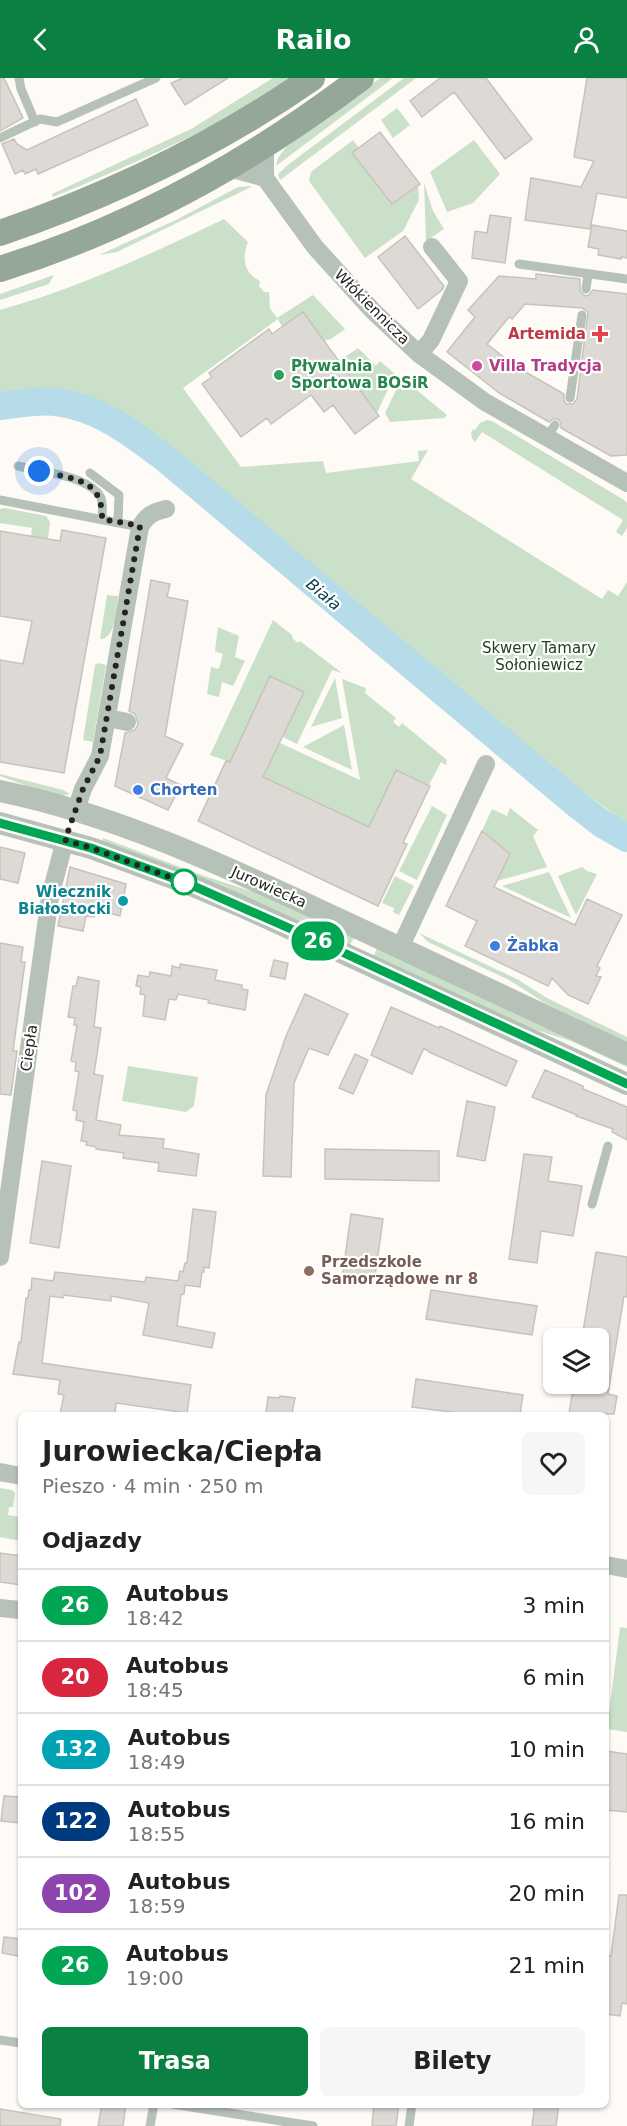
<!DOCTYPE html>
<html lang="pl">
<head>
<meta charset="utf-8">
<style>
	:root { --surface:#fff; --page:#f6f6f6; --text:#222; --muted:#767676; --line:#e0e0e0; --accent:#0b8043 }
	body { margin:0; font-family:"DejaVu Sans",sans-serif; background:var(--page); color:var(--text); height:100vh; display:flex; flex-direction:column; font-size:22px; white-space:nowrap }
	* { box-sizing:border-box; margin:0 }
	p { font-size:20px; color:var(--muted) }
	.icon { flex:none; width:33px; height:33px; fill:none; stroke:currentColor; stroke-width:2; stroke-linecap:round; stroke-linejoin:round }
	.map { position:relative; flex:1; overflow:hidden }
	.drawer { position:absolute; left:18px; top:1334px; width:591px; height:696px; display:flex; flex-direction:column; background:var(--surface); border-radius:9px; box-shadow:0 2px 4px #0004 }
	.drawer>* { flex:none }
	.badge { padding:0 12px; border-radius:20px; font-size:21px; line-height:39px }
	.buttons { position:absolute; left:543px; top:1250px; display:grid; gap:12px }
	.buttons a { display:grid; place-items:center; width:66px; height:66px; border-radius:9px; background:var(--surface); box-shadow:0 2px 4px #0004; font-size:30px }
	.you { position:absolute; width:30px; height:30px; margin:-15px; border:4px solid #fff; border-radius:50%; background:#1a73e8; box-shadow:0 0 0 9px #1a73e833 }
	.map>.badge { position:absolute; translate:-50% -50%; box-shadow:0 0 0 3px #fff }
	h2 { padding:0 24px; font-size:22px; line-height:54px }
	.round { display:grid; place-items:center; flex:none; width:63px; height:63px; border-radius:9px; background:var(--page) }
	.overview { display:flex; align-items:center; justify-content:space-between; height:102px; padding:0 24px }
	h1 { font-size:28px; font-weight:700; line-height:45px }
	.primary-button { display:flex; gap:12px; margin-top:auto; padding:12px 24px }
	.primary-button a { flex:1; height:69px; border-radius:9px; background:var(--accent); color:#fff; font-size:24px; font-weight:700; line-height:69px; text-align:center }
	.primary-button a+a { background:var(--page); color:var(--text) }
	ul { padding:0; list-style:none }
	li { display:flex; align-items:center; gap:18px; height:72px; padding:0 24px; border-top:2px solid var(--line) }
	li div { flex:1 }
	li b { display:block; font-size:22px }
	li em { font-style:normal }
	li .badge { min-width:66px; font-weight:700; text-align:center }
	header { display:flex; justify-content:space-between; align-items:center; height:78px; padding:0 24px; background:var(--accent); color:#fff; font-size:27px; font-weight:700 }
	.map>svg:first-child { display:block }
	.green { fill:#cbe0c8 }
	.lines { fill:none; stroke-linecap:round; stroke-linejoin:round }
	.river { stroke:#b6dbe9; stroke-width:28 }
	.building { fill:#dddad5; stroke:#c6c3bd; stroke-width:1.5; fill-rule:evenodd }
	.service { stroke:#b6c2b8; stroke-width:9 }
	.minor { stroke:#b6c2b8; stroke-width:18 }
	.tertiary { stroke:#b6c2b8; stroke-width:22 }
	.secondary { stroke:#94a798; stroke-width:26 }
	.line-casing { stroke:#fff; stroke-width:14 }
	.line { stroke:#00a651; stroke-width:9 }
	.walk { stroke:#252422; stroke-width:6; stroke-dasharray:0 10.8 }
	.health-dot { fill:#e0444e; stroke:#fff; stroke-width:2 }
	.hotel-dot { fill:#d1479c; stroke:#fff; stroke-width:2 }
	.leisure-dot { fill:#2e9e5b; stroke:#fff; stroke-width:2 }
	.shop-dot { fill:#3f7fe0; stroke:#fff; stroke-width:2 }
	.stop-dot { fill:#fff; stroke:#00a651; stroke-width:3 }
	.culture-dot { fill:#0f9aa8; stroke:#fff; stroke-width:2 }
	.education-dot { fill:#8d6e63; stroke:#fff; stroke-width:2 }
	.labels { text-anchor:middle; stroke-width:4.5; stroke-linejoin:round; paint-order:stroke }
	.street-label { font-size:15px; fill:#252422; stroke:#fff }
	.health-label { font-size:15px; font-weight:bold; fill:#be3a42; stroke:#fff; text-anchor:end }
	.leisure-label { font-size:15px; font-weight:bold; fill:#27864d; stroke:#fff; text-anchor:start }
	.hotel-label { font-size:15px; font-weight:bold; fill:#b23c85; stroke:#fff; text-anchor:start }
	.park-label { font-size:15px; fill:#20421d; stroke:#fff }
	.shop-label { font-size:15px; font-weight:bold; fill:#366cbe; stroke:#fff; text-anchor:start }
	.culture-label { font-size:15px; font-weight:bold; fill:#0d838f; stroke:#fff; text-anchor:end }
	.education-label { font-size:15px; font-weight:bold; fill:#785e54; stroke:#fff; text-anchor:start }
	.water-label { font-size:16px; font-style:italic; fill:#0e4252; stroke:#fff }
</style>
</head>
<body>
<header><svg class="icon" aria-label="back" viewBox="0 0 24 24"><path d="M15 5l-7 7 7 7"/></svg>Railo<svg class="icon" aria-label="person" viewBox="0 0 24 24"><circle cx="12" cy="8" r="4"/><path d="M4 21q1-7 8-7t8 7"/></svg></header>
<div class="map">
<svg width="627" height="2048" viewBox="0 0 627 2048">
	<rect width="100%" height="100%" fill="#fefaf5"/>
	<path class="green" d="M273,0h23c-76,48 -160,85 -243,119l-1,-3 139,-65z
		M380,0h13l-117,88 2,-8 8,-11z
		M404,0h12l-136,102 -2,-6 11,-10z
		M397,30l13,17 -17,13 -12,-18z
		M353,62l6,8 -7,5 40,51 26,-19 1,15 -16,31 -38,27 -56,-77 2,-9z
		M474,62l26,34 -27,29 -26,9 -17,-40z
		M424,105l9,28 11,18 -18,12z
		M253,108l-136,66 -18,3 79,-36 60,-32z
		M224,141l24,23c-6,14 -5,31 12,39l-1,5 5,6h5l1,16 7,10 36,-23 32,34 -14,10 -7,2 -42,-14 -4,-8 -95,69 58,79 82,-6 3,12 93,-12 -1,-10 10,-1 -17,29 191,120 6,-9 10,6 9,-14v242l-209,-155 -287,-237 -27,-15 -48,-15 -56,3v-95c78,-22 151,-56 224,-91z
		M54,197l-5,9 -49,16v-6z
		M358,270l18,18 4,-5 15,13 -18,39 -38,-52z
		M402,300l45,37 -3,3 -54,4 -5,-9z
		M487,342l5,1 132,79 3,3v25l-5,8 -6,-4 7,-12 -141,-88 -7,10c-4,-4 -5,-8 -2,-13l2,1 5,-7z
		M5,430l41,8 4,6 -2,17 -17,-2 1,-9 -32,-5v-14z
		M107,517l11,1c-2,13 -2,43 -18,43z
		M273,542l19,15 1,4 5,4 2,-2 42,32 -10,-3 -35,74 -14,-7 21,-45 -34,-16 -40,86 -20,-7z
		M218,549l21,9 -4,21 10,4 -12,25 -11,-4 -3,15 -12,-3 4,-27 8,2 4,-15 -8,-3z
		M98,585l8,2 -13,77 -10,-2 12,-75z
		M335,600l7,40 -31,9z
		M342,601l24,9 -1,5 31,25 -3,4 6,5 3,-4 45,37 -1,5 -5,-3 -12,23 -33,-15 -27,57 -106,-50 17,-34 80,37z
		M344,647l8,45 -49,-23z
		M0,696l63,16 7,4 -12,3 -58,-21z
		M432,728l15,9 -30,65 -18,-9z
		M510,730l28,22 -5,6 14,31 -50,14 13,-27 -28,-23 10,-22 15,7z
		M103,760l104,39 59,19 89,40 -5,9 -248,-104z
		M582,789l5,4 10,3 -21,41 -18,-39z
		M549,794l22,46 -69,-32z
		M395,798l19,10 -15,29 -6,-3 1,-4 -12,-5z
		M419,855l98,46 30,19 80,39v6l-82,-40 -36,-23 -81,-38z
		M377,870l250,115v4l-56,-26 -38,-12 -160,-72z
		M128,988l70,11 -4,29 -8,6 -64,-11z
		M0,1410l12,2 3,3 -2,14h-4l-1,8 12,2 1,-8v32l-21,-4z
		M620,1549l7,1v104l-20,-3z"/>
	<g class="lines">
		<path class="river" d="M0,328c18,-2 37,-6 56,-4 43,5 77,32 110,57l413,347 22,17 26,15"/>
	</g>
	<path class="building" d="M0,0h4l19,40 -23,13z
		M183,0h45l-43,27 -14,-22z
		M440,0h46l46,61 -27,20 -51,-67 -32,25 -12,-16z
		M587,0h40v120l-30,-5 -7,36 -65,-9 6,-42 50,9 13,-26 -20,-4z
		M136,21l12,26 -110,49 -2,-5 -11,5 -2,-4 -8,4 -13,-30 12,-5 3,5 10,6z
		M380,54l40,52 -28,20 -40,-51z
		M490,137l21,3 -6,45 -33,-5 3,-27 12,2z
		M592,147l35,6v27l-6,-1v2l-23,-4 1,-6 -11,-2z
		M405,158l39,50 -2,4 -24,19 -40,-52z
		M536,196l44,5v12l5,5 4,-1 4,-5 34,4v161l-16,1 -50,-28v-5l-3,-4h-5l-4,3 -50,-29 -52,-41 28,-35 -7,-7 31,-34 37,3zM525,226l57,4 6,4 -11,87 -4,5h-7l-2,-4v-6l-49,-28 -28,-22 22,-27 3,2z
		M303,234l76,104 -24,18 -22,-29 -9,7 -13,-17 -40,29 -4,-6 -26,19 -39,-53 10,-7 -3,-4 60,-44 3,5z
		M62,452l44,8 -42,235 -64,-11v-102l23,4 9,-43 -32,-5v-85l60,10z
		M151,502l19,4 -3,13 21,4 -23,135 18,8 -17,34 15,7 -13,25 -53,-24 10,-53 10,-3 3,-6 -3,-10 -6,-3z
		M270,598l34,16 -41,85 106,50 27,-57 34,16 -27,57 4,1 -29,62 -180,-85 28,-60 4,1z
		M482,753l28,23 -16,33 81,38 12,-26 35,16 -25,51 3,2 -4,8 5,1 -13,27 -20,-9 -16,-17 -4,8 -83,-40 12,-25 -31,-15z
		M0,769l25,6 -7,30 -18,-4z
		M70,789l56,17 -6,32 -25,-7 -1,8 -8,-1 -3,15 -25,-5z
		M0,865l23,4 -2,15h4l-12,89h4l-6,44 -11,-1z
		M274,882l14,3 -3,16 -15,-3z
		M180,886l37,6 -2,10 27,5v4l6,1 -3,20 -37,-7 1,-3 -31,-6 -2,6 -7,-1 -4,21 -22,-4 2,-21 -5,-1 1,-7 -5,-1 2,-11 11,2 1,-5 21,4 1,-10 8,2z
		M78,899l21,4 -5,46 7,1 -7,46 9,2 -7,44 25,5 -2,10 45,4 -1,9 36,6 -3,22 -38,-5 1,-8 -36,-5 1,-5 -28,-4v-2l-10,-2 1,-3 -6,-1 3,-19 -8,-2 1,-9 -4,-1 6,-38 -4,-1 1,-9 -5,-1 6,-36h-3l1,-7 -7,-1 5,-31h3z
		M305,916l43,20 -20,41 -19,-7 -15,35 -3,94 -28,-1 3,-81 20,-59z
		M391,929l48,21 1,-2 77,35 -11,25 -77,-34 -5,-4 -12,26 -41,-19z
		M355,976l13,6 -15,34 -14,-6z
		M545,992l38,16v3l44,18v33l-15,-8 1,-3 -37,-13 1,-1 -45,-18z
		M467,1023l28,6 -10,54 -28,-5z
		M325,1071l114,2v30l-114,-2z
		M524,1076l28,3 -4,24 34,5 -9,50 -32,-5 -4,32 -28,-4z
		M42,1083l29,5 -12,82 -29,-5z
		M193,1131l23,3 -7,56 -5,-1v5h-2l-2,15 -15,-2 -1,9 -3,1 -4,31 38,7 -3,15 -69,-13 6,-32 -38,-7v5l-47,-6 -1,3 -13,-2 -8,67 149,22 -4,28 -71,-10 -1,11h-55l4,-19 -6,-1 2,-14 -47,-6 6,-32h2l5,-44h2l1,-8h2l1,-12 21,3 2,-9 90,10 1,-5 32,4 2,-10 3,1 2,-9h2z
		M351,1136l32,5 -9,64 -32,-4z
		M596,1174l31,5v40l-3,-1 -16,98 9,2 -3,18h-45l5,-31h24v-45h-16z
		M431,1212l106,16 -5,29 -106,-16z
		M416,1301l107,16 -3,19h-53l-55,-7z
		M280,1318l15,2 -3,16h-22l-4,-2 2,-15 11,1z
		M0,1475l21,3v29l-21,-3z
		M606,1673l21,3v58l-21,-2z
		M4,1718l17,1v26l-20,-2z
		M619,1817h8v109l-5,-1 -2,13 -14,-2v-59l5,1z
		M4,1859l17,2 -3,17 -16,-3z
		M102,2026h24l-3,22h-25z
		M374,2026h25l-3,22h-24z
		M535,2026h24l-3,22h-24z
		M0,2031l61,10 -1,7h-60z"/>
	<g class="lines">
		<path class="service" d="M19,0l2,11 14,33
			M0,60l40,-19 17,3 99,-44
			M519,186l108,15
			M586,211l2,-15
			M570,320l12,-83
			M547,359l8,-12
			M18,388c22,5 70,10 82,30 4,7 2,16 2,23
			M90,395l29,22 -1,27
			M0,422l140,27
			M592,1126l16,-58
			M0,1962l21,3
			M172,2026l141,22
			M150,2048l4,-22
			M409,2048l3,-22"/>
		<path class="minor" d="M265,68v32l50,69 58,64 46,43 66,48 142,81
			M229,90l36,10
			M419,276l12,-14 28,-59 -27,-34
			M108,640l19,4
			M76,732l7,-21 17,-33 40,-229c7,-12 13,-15 26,-18
			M400,870l86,-184
			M0,1179l50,-360 15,-57
			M0,1394l21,4
			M606,1487l21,4
			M0,1530l20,2"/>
		<path class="tertiary" d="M0,713c122,25 235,80 347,132 93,44 187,87 280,131
			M0,745l91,25 98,36 52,22 386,178"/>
		<path class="secondary" d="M0,155c111,-38 216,-88 312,-155
			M0,191c131,-41 252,-108 361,-191"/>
	</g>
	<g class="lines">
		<g class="line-casing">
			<path id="line" d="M0,745l91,25 98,36 127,56 311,144"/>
		</g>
		<use href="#line" class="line"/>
		<path class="walk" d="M39,393c34,8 64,7 63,48l38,7 -40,230 -17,33 -18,51 26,8 98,36 -5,-2"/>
	</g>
	<path class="health-dot" d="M597 247h6v6h6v6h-6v6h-6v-6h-6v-6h6z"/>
	<circle class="hotel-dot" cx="477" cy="288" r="6"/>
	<circle class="leisure-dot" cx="279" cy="297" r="6"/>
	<g class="shop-dot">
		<circle cx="138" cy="712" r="6"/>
		<circle cx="495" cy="868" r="6"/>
	</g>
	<circle class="stop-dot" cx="184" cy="804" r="12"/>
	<circle class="culture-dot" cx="123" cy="823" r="6"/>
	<circle class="education-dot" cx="309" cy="1193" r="6"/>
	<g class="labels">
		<g class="street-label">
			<text transform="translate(372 229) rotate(45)" y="5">Włókiennicza</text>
			<text transform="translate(269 809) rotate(24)" y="5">Jurowiecka</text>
			<text transform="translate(29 970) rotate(-82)" y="5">Ciepła</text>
		</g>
		<g class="health-label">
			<text x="586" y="261">Artemida</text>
		</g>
		<g class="leisure-label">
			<text x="291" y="293">Pływalnia<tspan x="291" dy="17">Sportowa BOSiR</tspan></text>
		</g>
		<g class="hotel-label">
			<text x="489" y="293">Villa Tradycja</text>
		</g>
		<g class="park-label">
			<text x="539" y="575">Skwery Tamary<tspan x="539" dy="17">Sołoniewicz</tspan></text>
		</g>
		<g class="shop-label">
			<text x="150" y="717">Chorten</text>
			<text x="507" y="873">Żabka</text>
		</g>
		<g class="culture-label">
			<text x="111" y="819">Wiecznik<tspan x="111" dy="17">Białostocki</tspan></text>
		</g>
		<g class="education-label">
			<text x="321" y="1189">Przedszkole<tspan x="321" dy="17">Samorządowe nr 8</tspan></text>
		</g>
		<g class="water-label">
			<text transform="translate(324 516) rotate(40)" y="6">Biała</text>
		</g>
	</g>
</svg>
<div class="buttons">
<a><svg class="icon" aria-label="layers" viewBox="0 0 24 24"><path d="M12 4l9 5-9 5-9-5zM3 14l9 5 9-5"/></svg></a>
</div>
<div class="you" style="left:39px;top:393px"></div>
<b class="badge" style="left:318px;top:863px;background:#00a651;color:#fff">26</b>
<section class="drawer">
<div class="overview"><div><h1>Jurowiecka/Ciepła</h1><p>Pieszo · 4 min · 250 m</p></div><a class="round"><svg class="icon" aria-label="heart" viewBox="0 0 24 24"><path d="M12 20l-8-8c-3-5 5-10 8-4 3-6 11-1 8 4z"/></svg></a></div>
<h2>Odjazdy</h2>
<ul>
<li><span class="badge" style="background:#00a651;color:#fff">26</span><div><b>Autobus</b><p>18:42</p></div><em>3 min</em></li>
<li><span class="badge" style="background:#d7263d;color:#fff">20</span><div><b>Autobus</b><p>18:45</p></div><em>6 min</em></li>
<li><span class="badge" style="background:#00a3b4;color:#fff">132</span><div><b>Autobus</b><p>18:49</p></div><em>10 min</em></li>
<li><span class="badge" style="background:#003b80;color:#fff">122</span><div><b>Autobus</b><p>18:55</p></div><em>16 min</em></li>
<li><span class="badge" style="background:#8e44ad;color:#fff">102</span><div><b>Autobus</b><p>18:59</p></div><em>20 min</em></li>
<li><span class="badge" style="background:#00a651;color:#fff">26</span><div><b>Autobus</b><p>19:00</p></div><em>21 min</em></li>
</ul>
<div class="primary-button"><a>Trasa</a><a>Bilety</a></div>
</section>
</div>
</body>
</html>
